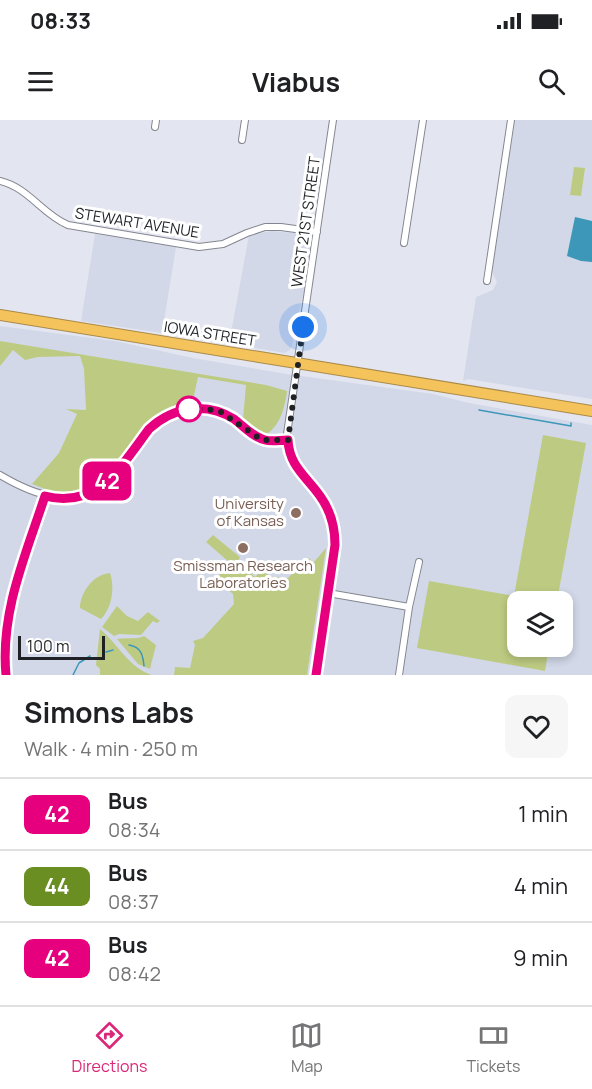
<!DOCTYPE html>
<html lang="en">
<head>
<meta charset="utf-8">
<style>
	:root { --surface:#fff; --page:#f6f6f6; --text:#202124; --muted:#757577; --line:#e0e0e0; --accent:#db2777 }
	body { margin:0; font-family:Manrope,sans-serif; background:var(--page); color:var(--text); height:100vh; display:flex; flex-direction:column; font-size:22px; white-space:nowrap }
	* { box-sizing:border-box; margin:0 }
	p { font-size:20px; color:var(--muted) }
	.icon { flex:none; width:33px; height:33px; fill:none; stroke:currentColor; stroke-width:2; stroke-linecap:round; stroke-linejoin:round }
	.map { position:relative; height:555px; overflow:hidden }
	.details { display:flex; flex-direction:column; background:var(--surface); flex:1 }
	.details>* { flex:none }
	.badge { padding:0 12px; border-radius:9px; font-size:21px; line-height:39px }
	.controls { position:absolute; left:507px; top:471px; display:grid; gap:12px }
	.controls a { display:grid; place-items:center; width:66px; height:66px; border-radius:12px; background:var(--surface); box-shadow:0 3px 9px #0003; font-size:30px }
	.scale { position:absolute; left:18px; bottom:15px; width:87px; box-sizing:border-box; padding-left:6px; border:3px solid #1f2124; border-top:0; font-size:16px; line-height:21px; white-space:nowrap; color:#1f2124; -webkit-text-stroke:4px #fff; paint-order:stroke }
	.you { position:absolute; width:30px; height:30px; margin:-15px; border:4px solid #fff; border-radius:50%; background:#1a73e8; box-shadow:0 0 0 9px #1a73e833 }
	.map>.badge { position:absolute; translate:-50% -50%; box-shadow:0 0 0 3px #fff }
	.round { display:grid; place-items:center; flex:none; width:63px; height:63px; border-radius:12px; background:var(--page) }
	.headline { display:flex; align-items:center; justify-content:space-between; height:102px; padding:0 24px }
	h1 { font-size:28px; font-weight:700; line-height:45px }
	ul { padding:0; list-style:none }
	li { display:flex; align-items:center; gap:18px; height:72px; padding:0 24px; border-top:2px solid var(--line) }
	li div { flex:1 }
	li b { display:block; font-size:22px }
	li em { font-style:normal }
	li .badge { min-width:66px; font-weight:700; text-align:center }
	.status { display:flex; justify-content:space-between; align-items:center; height:42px; padding:0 30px; background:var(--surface); direction:ltr }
	.status svg { height:16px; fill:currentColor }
	header { display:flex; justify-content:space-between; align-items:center; height:78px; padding:0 24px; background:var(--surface); font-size:27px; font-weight:700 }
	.tab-bar { display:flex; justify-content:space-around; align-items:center; height:84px; border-top:2px solid var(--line); background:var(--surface); font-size:16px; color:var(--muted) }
	.tab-bar a { display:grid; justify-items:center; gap:3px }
	.tab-bar .on { color:var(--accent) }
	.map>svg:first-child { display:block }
	.built { fill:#d2d8e8; fill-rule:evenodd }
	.green { fill:#bdcb82 }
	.water { fill:#3c97b9 }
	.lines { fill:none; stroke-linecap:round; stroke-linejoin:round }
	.stream { stroke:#3c97b9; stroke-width:1.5 }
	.street-casing { stroke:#848790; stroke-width:8 }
	.highway-casing { stroke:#aa8a48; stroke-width:12 }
	.street { stroke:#fff; stroke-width:6 }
	.highway { stroke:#f5c35b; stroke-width:10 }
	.line-casing { stroke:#fff; stroke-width:14 }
	.line { stroke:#e6007e; stroke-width:9 }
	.walk { stroke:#1f2124; stroke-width:6; stroke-dasharray:0 10.8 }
	.stop-dot { fill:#fff; stroke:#e6007e; stroke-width:3 }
	.education-dot { fill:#8d6e63; stroke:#fff; stroke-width:2 }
	.labels { text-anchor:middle; stroke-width:6; stroke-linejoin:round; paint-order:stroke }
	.street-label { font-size:15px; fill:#1f2124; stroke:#fff }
	.education-label { font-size:15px; fill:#785e54; stroke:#fff; text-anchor:end }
</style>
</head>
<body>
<div class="status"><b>08:33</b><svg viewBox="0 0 49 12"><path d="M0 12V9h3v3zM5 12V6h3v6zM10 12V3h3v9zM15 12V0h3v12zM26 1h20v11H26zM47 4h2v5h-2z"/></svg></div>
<header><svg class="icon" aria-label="menu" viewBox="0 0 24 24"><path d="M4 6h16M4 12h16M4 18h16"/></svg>Viabus<svg class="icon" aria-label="search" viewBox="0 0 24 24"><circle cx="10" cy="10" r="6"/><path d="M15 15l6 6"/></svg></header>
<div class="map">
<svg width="592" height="555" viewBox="0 0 592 555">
	<rect width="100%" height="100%" fill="#e3e6f0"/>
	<path class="built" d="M515,0h77v279l-124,-20 -5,2 13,-84 17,-7 4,-8 -5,-10z
		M272,111l32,3 5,2 3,4 -8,52 -7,26 -5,28 -2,4 -5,3 -56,-9 20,-109z
		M95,114l81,13 -14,86 -81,-12z
		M0,206l115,15 78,17 94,16 146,20 36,9 123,22v250h-592zM518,482h44v44h-44z"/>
	<path class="green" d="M574,47l11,1 -4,28 -11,-1z
		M0,221l266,44 21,6c-2,16 -7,36 -22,44l-22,-16 3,-34 -48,-8 -5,23c-20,8 -35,15 -51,30 -23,23 -40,66 -79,64 -10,-1 -22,-7 -31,-10l27,-31 18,-39 -11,-5 20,1 -2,-41 -4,-13 -42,1 -13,3 -12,-10 -13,16z
		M543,315l43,8 -29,158 -39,1v44l31,1 -4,24 -128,-23 12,-67 85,15z
		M213,415l27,22 -2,4 8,8 4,-6 4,3 -4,6 5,5 6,-6 12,6 15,1 20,-20 6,4 12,-14 -19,127h-133l1,-8 15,1 5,-23 -2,-4 10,-3 31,-34 -1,-10 -17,-15 13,-17 -23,-20z
		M110,453c5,14 2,35 -9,46l-21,-11c0,-16 14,-34 30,-35z
		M117,486l10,10 11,5 10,-9 12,9 -3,2 -4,-2 -12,14 -22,-1 -5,2 -12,-9z
		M100,509c18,15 29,39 52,46h-52v-6l-4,-4z
		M144,516l12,9 -6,24 -12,-5 -21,-25c9,-2 18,1 27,-3z"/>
	<path class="water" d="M575,97l17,4v41l-11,-1 -14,-5z"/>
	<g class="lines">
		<path class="stream" d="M479,290l92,16v-3
			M129,525c12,2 14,10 15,21
			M106,532l7,-2
			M73,555l6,-12 11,-7"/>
		<g class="street-casing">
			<path id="street" d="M155,7l1,-7
				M242,20l3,-20
				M0,61c29,7 42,33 68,44l131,22 24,-3 24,-11 18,-6h16l36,5
				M404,123l19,-123
				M487,161l24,-161
				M0,355c34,20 76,37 110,4 9,-9 17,-22 25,-32 14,-19 27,-33 51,-38 21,-4 39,4 56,16 6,4 12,10 18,13 8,4 19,2 28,2
				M328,473l81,14
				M6,555c-6,-63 20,-121 39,-179
				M315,555l19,-121c2,-21 -2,-41 -14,-59 -17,-24 -32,-27 -33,-61l46,-314
				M399,555l10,-68 10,-45"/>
		</g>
		<g class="highway-casing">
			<path id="highway" d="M0,195l592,96"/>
		</g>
		<use href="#street" class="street"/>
		<use href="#highway" class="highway"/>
	</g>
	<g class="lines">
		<g class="line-casing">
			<path id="line" d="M6,555c-6,-63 20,-121 39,-179 52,14 77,-31 104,-67 24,-22 57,-28 85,-10 9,7 19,18 31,21 7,2 15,0 23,0 1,26 19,37 32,56 11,15 15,32 15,49l-19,130"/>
		</g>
		<use href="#line" class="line"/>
		<path class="walk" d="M189,289h18l14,3 41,28h26l15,-113"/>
	</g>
	<circle class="stop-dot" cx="189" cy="289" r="12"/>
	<g class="education-dot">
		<circle cx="296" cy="393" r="6"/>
		<circle cx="243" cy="428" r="6"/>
	</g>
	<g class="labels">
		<g class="street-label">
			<text transform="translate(306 102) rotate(-82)" y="5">WEST 21ST STREET</text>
			<text transform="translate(137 103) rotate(9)" y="5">STEWART AVENUE</text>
			<text transform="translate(210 214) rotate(9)" y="5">IOWA STREET</text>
		</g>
		<g class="education-label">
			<text x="284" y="389">University<tspan x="284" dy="17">of Kansas</tspan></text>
			<text x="243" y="451" text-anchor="middle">Smissman Research<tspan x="243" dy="17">Laboratories</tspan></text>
		</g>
	</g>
</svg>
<div class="controls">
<a><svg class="icon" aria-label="layers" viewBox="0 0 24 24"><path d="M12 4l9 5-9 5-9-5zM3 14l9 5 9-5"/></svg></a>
</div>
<div class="scale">100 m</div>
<div class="you" style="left:303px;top:207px"></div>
<b class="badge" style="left:107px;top:361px;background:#e6007e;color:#fff">42</b>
</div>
<section class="details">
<div class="headline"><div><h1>Simons Labs</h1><p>Walk · 4 min · 250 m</p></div><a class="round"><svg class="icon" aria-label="heart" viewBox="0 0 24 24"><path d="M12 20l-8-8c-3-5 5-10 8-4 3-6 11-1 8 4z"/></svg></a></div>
<ul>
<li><span class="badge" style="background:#e6007e;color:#fff">42</span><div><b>Bus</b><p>08:34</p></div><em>1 min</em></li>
<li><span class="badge" style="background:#6b8e23;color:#fff">44</span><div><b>Bus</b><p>08:37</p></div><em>4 min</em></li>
<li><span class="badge" style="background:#e6007e;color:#fff">42</span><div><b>Bus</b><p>08:42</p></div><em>9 min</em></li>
</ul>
</section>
<nav class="tab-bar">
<a class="on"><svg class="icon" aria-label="directions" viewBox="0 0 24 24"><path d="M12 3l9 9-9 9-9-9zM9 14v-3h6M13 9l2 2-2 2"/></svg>Directions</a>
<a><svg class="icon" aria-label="map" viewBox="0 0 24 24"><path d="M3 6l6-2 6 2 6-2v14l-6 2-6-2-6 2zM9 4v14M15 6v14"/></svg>Map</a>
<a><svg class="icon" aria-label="tickets" viewBox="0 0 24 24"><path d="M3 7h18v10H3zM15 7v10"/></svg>Tickets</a>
</nav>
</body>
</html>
